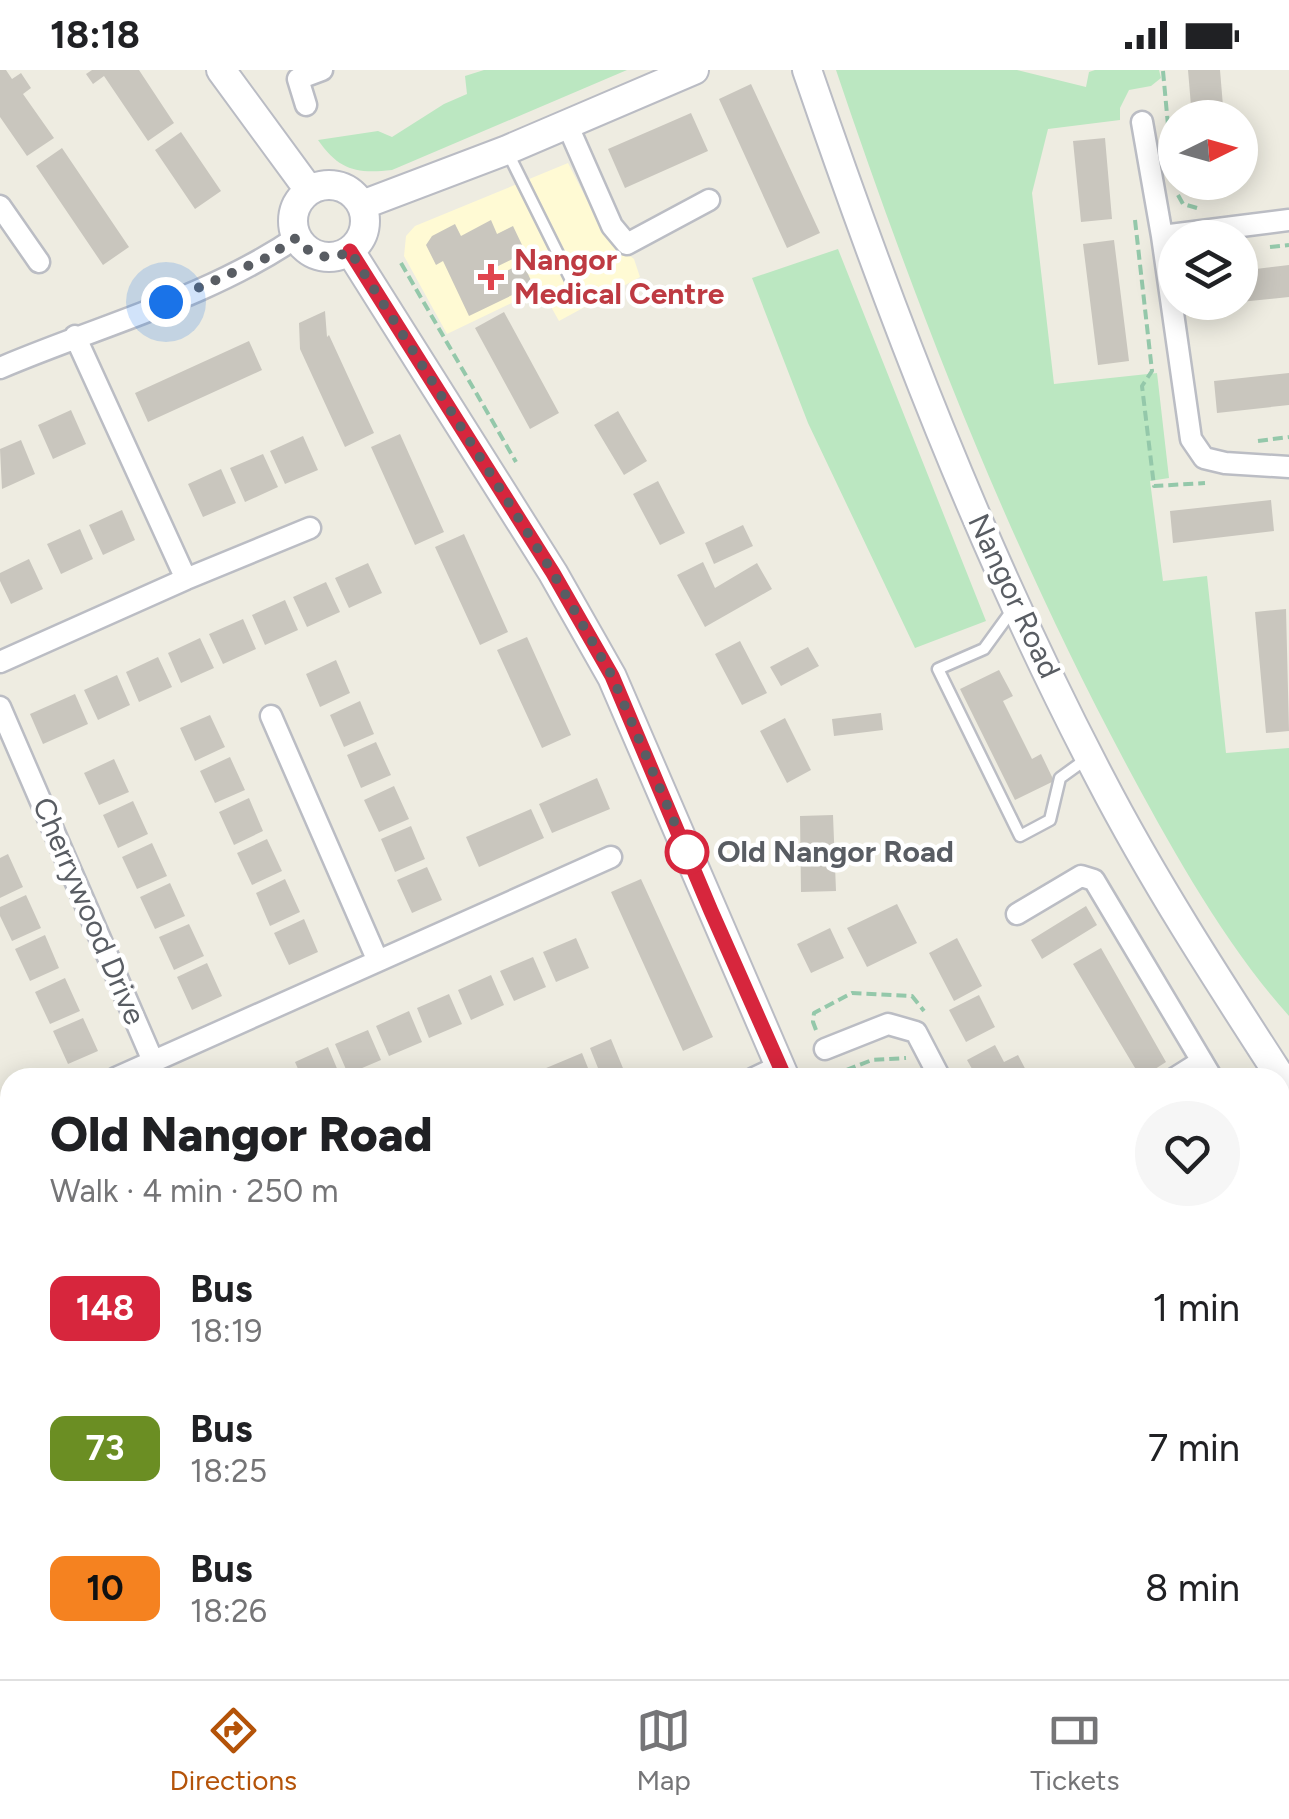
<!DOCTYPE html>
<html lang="en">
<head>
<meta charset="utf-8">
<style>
	:root { --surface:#fff; --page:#f6f6f6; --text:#202124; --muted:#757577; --line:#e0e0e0; --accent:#b45309 }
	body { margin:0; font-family:Figtree,sans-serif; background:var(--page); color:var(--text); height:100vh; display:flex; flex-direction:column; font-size:38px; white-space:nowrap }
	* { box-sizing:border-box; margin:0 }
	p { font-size:32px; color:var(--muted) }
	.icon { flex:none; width:55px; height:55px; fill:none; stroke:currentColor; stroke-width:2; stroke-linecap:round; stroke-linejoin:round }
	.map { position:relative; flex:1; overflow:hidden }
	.panel { position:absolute; left:0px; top:998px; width:1290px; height:612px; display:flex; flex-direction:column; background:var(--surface); border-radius:30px 30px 0 0; box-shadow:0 5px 25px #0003 }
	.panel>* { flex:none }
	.badge { padding:0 20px; border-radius:15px; font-size:35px; line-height:65px }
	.needle { width:65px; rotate:85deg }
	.buttons { position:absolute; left:1158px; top:30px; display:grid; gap:20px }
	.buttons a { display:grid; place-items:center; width:100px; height:100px; border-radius:50%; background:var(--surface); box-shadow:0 5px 25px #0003; font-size:50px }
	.you { position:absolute; width:50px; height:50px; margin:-25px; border:8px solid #fff; border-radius:50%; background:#1a73e8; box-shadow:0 0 0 15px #1a73e833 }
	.map>.badge { position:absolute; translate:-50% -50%; box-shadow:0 0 0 5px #fff }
	.round { display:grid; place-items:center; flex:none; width:105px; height:105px; border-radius:52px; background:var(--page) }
	.headline { display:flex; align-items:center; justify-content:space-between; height:170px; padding:0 50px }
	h1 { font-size:48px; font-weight:800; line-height:75px }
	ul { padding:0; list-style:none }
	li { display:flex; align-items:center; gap:30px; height:140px; padding:0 50px }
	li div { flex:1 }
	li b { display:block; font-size:38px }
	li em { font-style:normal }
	li .badge { min-width:110px; font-weight:700; text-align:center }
	.status { display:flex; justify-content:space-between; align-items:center; height:70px; padding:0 50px; background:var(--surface); direction:ltr }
	.status svg { height:28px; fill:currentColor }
	.menu { display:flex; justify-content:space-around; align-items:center; height:140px; border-top:2px solid var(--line); background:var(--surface); font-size:28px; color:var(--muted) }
	.menu a { display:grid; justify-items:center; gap:5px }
	.menu .active { color:var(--accent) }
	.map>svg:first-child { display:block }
	.commercial { fill:#fffad4 }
	.green { fill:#bbe7c1 }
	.building { fill:#c9c6be }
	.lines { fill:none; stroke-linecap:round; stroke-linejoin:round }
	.lane-casing { stroke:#bbbdc4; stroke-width:15 }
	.street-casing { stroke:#bbbdc4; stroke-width:25 }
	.secondary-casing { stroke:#babcc4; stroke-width:32 }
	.path { stroke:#94c8aa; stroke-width:4; stroke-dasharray:10 5; stroke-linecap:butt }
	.lane { stroke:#fff; stroke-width:10 }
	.street { stroke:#fff; stroke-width:20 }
	.secondary { stroke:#fff; stroke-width:28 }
	.line-casing { stroke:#fff; stroke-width:22 }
	.line { stroke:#d7263d; stroke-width:15 }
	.walk { stroke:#595d63; stroke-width:10; stroke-dasharray:0 18 }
	.health-dot { fill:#e0444e; stroke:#fff; stroke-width:4 }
	.stop-dot { fill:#fff; stroke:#d7263d; stroke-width:5 }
	.labels { text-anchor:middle; stroke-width:9; stroke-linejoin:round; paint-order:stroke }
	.health-label { font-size:30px; font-weight:bold; fill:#be3a42; stroke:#fff; text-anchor:start }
	.street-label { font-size:30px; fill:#595d63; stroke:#fff }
	.stop-label { font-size:30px; font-weight:bold; fill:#595d63; stroke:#fff; text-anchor:start }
</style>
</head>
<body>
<div class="status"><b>18:18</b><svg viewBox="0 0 49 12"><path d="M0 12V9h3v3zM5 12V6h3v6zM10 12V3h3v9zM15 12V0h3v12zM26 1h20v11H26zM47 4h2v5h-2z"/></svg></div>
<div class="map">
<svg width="1289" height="1609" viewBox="0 0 1289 1609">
	<rect width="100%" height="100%" fill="#eeece1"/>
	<path class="commercial" d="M568,93l39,76 27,20 6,18 -81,44 -18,-32 -94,45 -43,-78 2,-20 9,-10z"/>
	<path class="green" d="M484,0h143l-235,100c-36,4 -53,0 -74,-30l60,-9 14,6 52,-33 23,-10 -2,-18z
		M836,0h181l69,17 3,-15 6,-2h64l2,8 -10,8 -22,4 -9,18v12l-72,9 -16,64 22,191 103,-11 12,105 -19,3 13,100 44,-5 19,177 63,-5v268c-64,-71 -119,-170 -164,-254 -118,-221 -209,-455 -289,-692z
		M838,179l148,372 -71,27 -107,-225 -56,-145z
		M0,1182l10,26v392h166l4,9h-180z
		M1123,1600h118l8,9h-123z"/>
	<path class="building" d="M0,0h6l6,9 9,-6 10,15 -8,6 31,44 -27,18 -27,-39z
		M92,0h47l35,53 -26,18 -44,-65 -11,8 -7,-10z
		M1188,0h32l4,48h-32z
		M751,14l69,149 -33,15 -68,-149z
		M691,43l17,38 -83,37 -17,-39z
		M181,62l40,59 -26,18 -40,-59z
		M1105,68l7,81 -31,3 -8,-81z
		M62,78l67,99 -26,18 -67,-99z
		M491,150l6,14 16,-8 10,21 -6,3 6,4 -35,17 4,7 31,-15 10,22 -64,31 -26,-55 -7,4 -10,-20 6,-9 23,-12 6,12z
		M1114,170l15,121 -31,4 -15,-121z
		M1289,195v32l-49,5v-31z
		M325,241l2,26 2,-2 45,98 -29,14 -45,-98 -1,-26z
		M504,242l55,101 -29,16 -55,-101z
		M249,271l13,29 -114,52 -13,-29z
		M1289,303v32l-72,8 -3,-32z
		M71,340l15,34 -33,15 -15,-34z
		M618,341l29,50 -23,14 -30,-50z
		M400,364l44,98 -29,13 -44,-98z
		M303,366l15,34 -33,14 -15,-33z
		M21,370l14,34 -33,15 -2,-40z
		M263,384l15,33 -33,15 -15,-34z
		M221,399l15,34 -33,14 -15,-33z
		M658,411l27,52 -25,12 -27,-51z
		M1271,430l3,31 -101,12 -3,-32z
		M122,440l13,30 -32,15 -14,-30z
		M743,455l10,21 -39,18 -9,-21z
		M80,459l13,30 -32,15 -14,-30z
		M464,464l44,98 -28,13 -45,-98z
		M29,489l14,30 -32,15 -11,-23v-8z
		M703,492l12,26 42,-25 15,26 -67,38 -28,-52z
		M368,493l14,30 -33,15 -14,-30z
		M326,512l14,30 -33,15 -14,-30z
		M285,530l13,30 -33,15 -13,-30z
		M1286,539l3,122 -23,2 -11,-121z
		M243,549l13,30 -33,15 -14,-30z
		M527,567l44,98 -29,13 -45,-98z
		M200,568l14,30 -33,15 -13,-30z
		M740,571l27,52 -25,12 -27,-51z
		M808,577l11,19 -38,20 -11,-19z
		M158,587l14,30 -33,15 -13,-30z
		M336,590l14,33 -30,14 -14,-33z
		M999,600l14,26 -10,5 29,58 9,-5 13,27 -39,19 -55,-111z
		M117,605l13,30 -32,15 -14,-30z
		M75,624l13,30 -45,20 -13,-30z
		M360,631l14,33 -30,13 -14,-32z
		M881,643l2,17 -49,6 -2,-17z
		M210,645l15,32 -30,14 -15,-33z
		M785,648l26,52 -24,13 -27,-52z
		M376,672l15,33 -30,13 -14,-33z
		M230,687l15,33 -30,13 -15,-32z
		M114,689l15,33 -30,13 -15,-32z
		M597,708l13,31 -58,24 -13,-29z
		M394,716l15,33 -30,13 -15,-32z
		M249,728l14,33 -29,14 -15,-33z
		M133,731l15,33 -30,14 -15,-33z
		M531,739l13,29 -65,29 -13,-30z
		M833,745l3,76 -35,1 -1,-76z
		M411,756l14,33 -30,13 -14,-33z
		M267,769l15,32 -30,14 -15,-32z
		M152,773l15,33 -30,13 -15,-32z
		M8,784l15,33 -23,11v-40z
		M427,797l15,33 -30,13 -15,-33z
		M285,809l15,33 -30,14 -14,-33z
		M641,809l72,158 -30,14 -72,-159z
		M170,813l15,33 -30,13 -15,-32z
		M26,825l15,33 -29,13 -12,-25v-9z
		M897,834l20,39 -50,24 -20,-39z
		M1086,836l11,19 -55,34 -11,-19z
		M304,849l14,33 -29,13 -15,-32z
		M189,854l15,32 -30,14 -15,-33z
		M830,858l14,30 -33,15 -14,-29z
		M45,865l14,33 -29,13 -15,-32z
		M576,868l13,30 -33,14 -13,-30z
		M957,868l25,48 -28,15 -25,-48z
		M1101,878l65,114 -25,16 -68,-114z
		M533,887l13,30 -32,14 -14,-30z
		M207,893l15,33 -30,14 -15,-33z
		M491,905l13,30 -33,15 -13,-30z
		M65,908l15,33 -30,13 -15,-32z
		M449,924l13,30 -33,14 -12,-30z
		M979,925l16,32 -29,15 -17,-32z
		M409,941l13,31 -33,14 -13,-30z
		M83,948l15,33 -30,13 -15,-33z
		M368,960l13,30 -33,14 -13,-30z
		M611,969l16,39h-25l-12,-30z
		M995,975l9,17 14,-7 12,23h-36l-4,-9 -14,7 -9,-16z
		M328,977l13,31h-39l-7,-16z
		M582,983l10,25h-50l-3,-7z
		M10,1110v35l-10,4v-35z
		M1280,1166l9,15v41l-9,-14z
		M264,1600h45l4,9h-45z
		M543,1600h50l4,9h-51z
		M884,1600h52l4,9h-77z
		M985,1600h41l-21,9h-17z"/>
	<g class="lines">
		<g class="lane-casing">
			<path id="lane" d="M507,81l73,147
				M1013,539l-29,40 -46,20 82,167 30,-16 10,-42 29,-21"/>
		</g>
		<g class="street-casing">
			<path id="street" d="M306,35l-8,-26 24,-9
				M1142,52l20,114 29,203 13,19 21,5 64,4
				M567,54l45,102 15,18 82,-44
				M0,136l39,56
				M1162,166l127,-16
				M75,266l111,243
				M0,298c98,-42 208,-70 297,-131
				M0,592l186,-83 124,-51
				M0,637l153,354
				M271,646l106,243
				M1017,844l64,-38 13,4 118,198
				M825,979l63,-25 28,8 24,46
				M116,1008l495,-221
				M754,1008l26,-12
				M1175,1008l27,-17
				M0,1058l10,-4
				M1280,1118l9,15
				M1280,1369l9,-8
				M208,1600l5,9
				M727,1609l20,-9"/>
		</g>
		<g class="secondary-casing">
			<path id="secondary" d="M221,0l88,120
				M807,0c83,242 174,481 293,708 56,108 123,210 189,312
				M293 151a36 36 0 1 1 72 0a36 36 0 1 1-72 0Z
				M362,135l145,-55 187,-80
				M350,181l203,322 59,104 173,401
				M1086,1600l3,9"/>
		</g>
		<path class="path" d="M1163,1l6,65
			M1178,125l5,9 14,4
			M1135,150l17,151 -10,15 12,100 51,-3
			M1270,177l19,-2
			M401,193l115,199
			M1258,371l31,-4
			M816,960l-3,-8 1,-9 38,-20 60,3 12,15
			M835,1000l1,4 36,-14 34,-2
			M0,1357l10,21
			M113,1600l4,9
			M155,1600l7,9
			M181,1600l3,9
			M672,1609l21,-9
			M774,1609l20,-9"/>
		<use href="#lane" class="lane"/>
		<use href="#street" class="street"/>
		<use href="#secondary" class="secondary"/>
	</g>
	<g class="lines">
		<g class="line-casing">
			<path id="line" d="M350,181l203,322 59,103 99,235 74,167"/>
		</g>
		<use href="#line" class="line"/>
		<path class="walk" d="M166,232l100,-44 30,-20c15,19 33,24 54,13l203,322 59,103 75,176"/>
	</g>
	<path class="health-dot" d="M486 192h10v10h10v10h-10v10h-10v-10h-10v-10h10z"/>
	<circle class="stop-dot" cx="687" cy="782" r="20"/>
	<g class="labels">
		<g class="health-label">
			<text x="514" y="200">Nangor<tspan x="514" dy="34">Medical Centre</tspan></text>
		</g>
		<g class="street-label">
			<text transform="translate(1014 526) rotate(65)" y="10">Nangor Road</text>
			<text transform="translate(89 841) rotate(67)" y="10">Cherrywood Drive</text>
		</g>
		<g class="stop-label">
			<text x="717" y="792">Old Nangor Road</text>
		</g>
	</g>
</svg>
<div class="buttons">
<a><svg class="needle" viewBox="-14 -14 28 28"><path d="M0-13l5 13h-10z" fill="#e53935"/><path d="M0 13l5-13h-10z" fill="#757577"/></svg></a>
<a><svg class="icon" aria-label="layers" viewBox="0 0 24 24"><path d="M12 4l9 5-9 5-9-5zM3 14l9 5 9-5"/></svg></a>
</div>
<div class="you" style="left:166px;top:232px"></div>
<section class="panel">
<div class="headline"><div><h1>Old Nangor Road</h1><p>Walk · 4 min · 250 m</p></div><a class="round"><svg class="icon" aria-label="heart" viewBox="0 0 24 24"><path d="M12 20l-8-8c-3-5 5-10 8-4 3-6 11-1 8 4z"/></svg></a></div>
<ul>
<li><span class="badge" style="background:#d7263d;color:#fff">148</span><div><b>Bus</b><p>18:19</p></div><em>1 min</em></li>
<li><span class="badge" style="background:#6b8e23;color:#fff">73</span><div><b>Bus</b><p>18:25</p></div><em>7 min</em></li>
<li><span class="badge" style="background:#f58220;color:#111">10</span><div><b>Bus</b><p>18:26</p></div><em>8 min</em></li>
</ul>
</section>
</div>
<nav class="menu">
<a class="active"><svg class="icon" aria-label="directions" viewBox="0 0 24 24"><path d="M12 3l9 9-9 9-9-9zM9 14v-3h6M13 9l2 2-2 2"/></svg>Directions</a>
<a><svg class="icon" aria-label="map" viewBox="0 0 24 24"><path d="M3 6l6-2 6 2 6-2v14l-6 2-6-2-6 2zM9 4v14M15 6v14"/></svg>Map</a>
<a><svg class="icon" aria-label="tickets" viewBox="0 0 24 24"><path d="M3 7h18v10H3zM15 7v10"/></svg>Tickets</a>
</nav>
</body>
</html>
